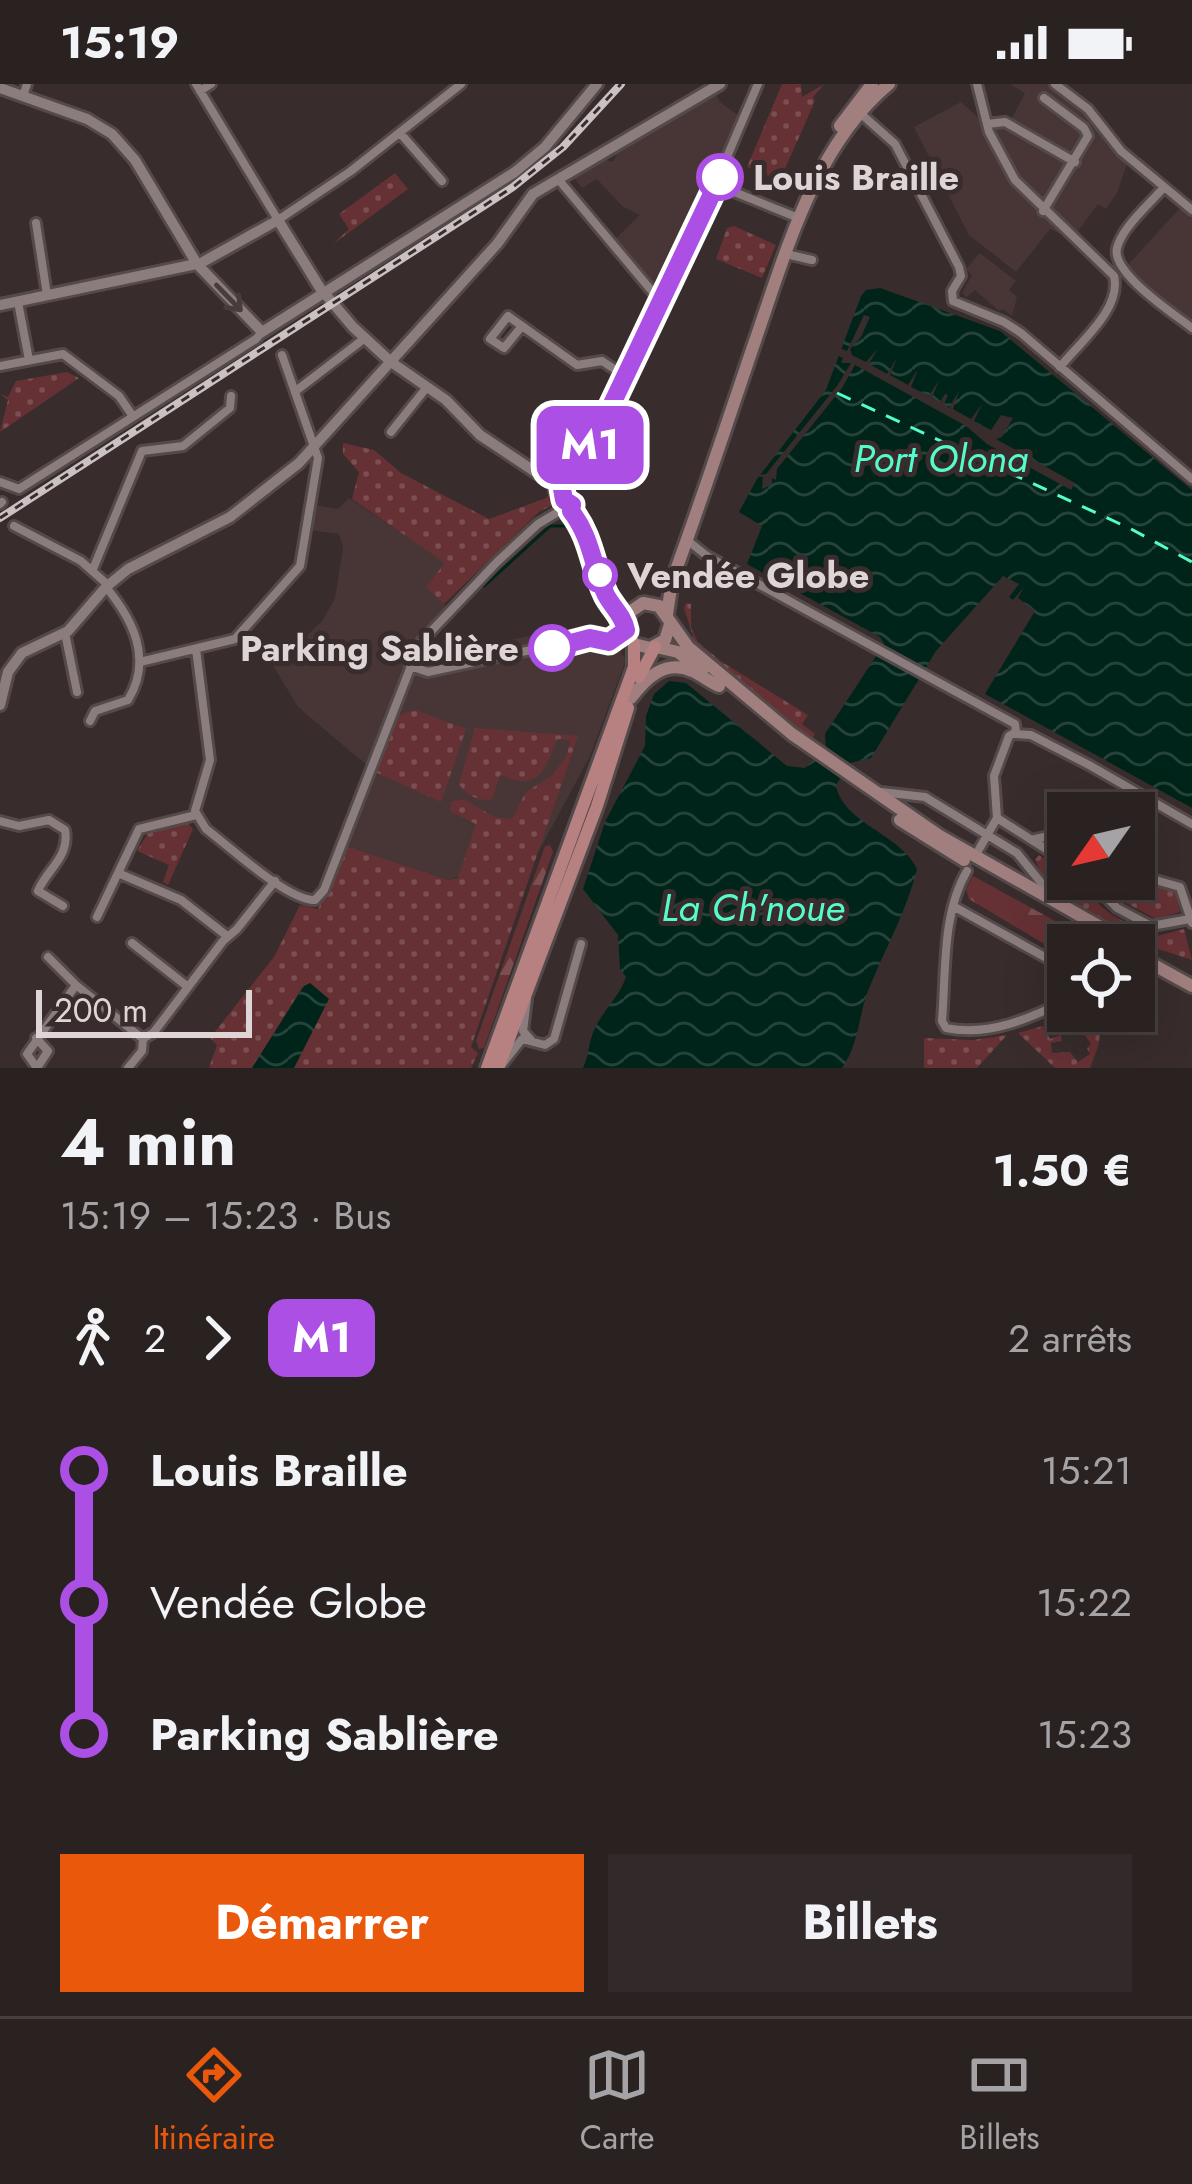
<!DOCTYPE html>
<html lang="fr">
<head>
<meta charset="utf-8">
<style>
	:root { --surface:#2a2121; --page:#32292a; --text:#f1f3f6; --muted:#a5a3a5; --line:#463e3f; --accent:#ea580c }
	body { margin:0; font-family:Jost,sans-serif; background:var(--page); color:var(--text); height:100vh; display:flex; flex-direction:column; font-size:45px; white-space:nowrap }
	* { box-sizing:border-box; margin:0 }
	p { font-size:39px; color:var(--muted) }
	.icon { flex:none; width:66px; height:66px; fill:none; stroke:currentColor; stroke-width:2; stroke-linecap:round; stroke-linejoin:round }
	.map { position:relative; height:984px; overflow:hidden }
	.details { display:flex; flex-direction:column; background:var(--surface); flex:1 }
	.details>* { flex:none }
	.badge { padding:0 24px; border-radius:18px; font-size:42px; line-height:78px }
	.needle { width:78px; rotate:236deg }
	.tools { position:absolute; left:1047px; top:708px; display:grid; gap:24px }
	.tools a { display:grid; place-items:center; width:108px; height:108px; border-radius:0px; background:var(--surface); box-shadow:0 12px 48px #0002,0 0 0 3px var(--line); font-size:60px }
	.scale { position:absolute; left:36px; bottom:30px; width:216px; box-sizing:border-box; padding-left:12px; border:6px solid #ded6d6; border-top:0; font-size:33px; line-height:42px; white-space:nowrap; color:#ded6d6; -webkit-text-stroke:9px #382c2c; paint-order:stroke }
	.map>.badge { position:absolute; translate:-50% -50%; box-shadow:0 0 0 6px #fff }
	.legs { display:flex; align-items:center; gap:18px; height:132px; padding:0 60px; font-size:39px }
	.legs p { margin-inline-start:auto }
	.summary { display:flex; align-items:center; justify-content:space-between; height:204px; padding:0 60px }
	h1 { font-size:66px; font-weight:700; line-height:90px }
	.cta { display:flex; gap:24px; margin-top:auto; padding:24px 60px }
	.cta a { flex:1; height:138px; border-radius:0px; background:var(--accent); color:#fff; font-size:48px; font-weight:700; line-height:138px; text-align:center }
	.cta a+a { background:var(--page); color:var(--text) }
	ul { padding:0 60px; list-style:none }
	li { display:flex; align-items:center; gap:42px; height:132px; font-size:45px }
	li i { display:grid; place-items:center; width:18px; height:100%; margin:0 15px; background:currentColor }
	li i::after { content:''; width:30px; height:30px; margin:-15px; border:9px solid; border-radius:50%; background:var(--surface) }
	li p { margin-inline-start:auto }
	li:first-child i { background:linear-gradient(#0000 50%,currentColor 0) }
	li:last-child i { background:linear-gradient(currentColor 50%,#0000 0) }
	.status { display:flex; justify-content:space-between; align-items:center; height:84px; padding:0 60px; background:var(--surface); direction:ltr }
	.status svg { height:33px; fill:currentColor }
	.tab-bar { display:flex; justify-content:space-around; align-items:center; height:168px; border-top:3px solid var(--line); background:var(--surface); font-size:33px; color:var(--muted) }
	.tab-bar a { display:grid; justify-items:center; gap:6px }
	.tab-bar .selected { color:var(--accent) }
	.map>svg:first-child { display:block }
	.built { fill:#483636 }
	.grass { fill:url(#grass-dots) }
	.forest { fill:url(#forest-firs) }
	.water { fill:url(#water-waves) }
	.pier { fill:#382c2c }
	.lines { fill:none; stroke-linecap:round; stroke-linejoin:round }
	.stream { stroke:#002419; stroke-width:3 }
	.ferry { stroke:#55fccb; stroke-width:3; stroke-dasharray:15 12; stroke-linecap:butt }
	.minor-casing { stroke:#544a4a; stroke-width:14 }
	.tertiary-casing { stroke:#544a4a; stroke-width:16 }
	.secondary-casing { stroke:#544a4a; stroke-width:18 }
	.primary-casing { stroke:#544a4a; stroke-width:18 }
	.minor { stroke:#8b7d7d; stroke-width:8 }
	.tertiary { stroke:#8b7d7d; stroke-width:10 }
	.secondary { stroke:#a17f7f; stroke-width:12 }
	.primary { stroke:#b78182; stroke-width:12 }
	.rail-casing { stroke:#cac2c2; stroke-width:8 }
	.rail { stroke:#382c2c; stroke-width:3; stroke-dasharray:9; stroke-linecap:butt }
	.oneway { stroke:#493c3c }
	.line-1-casing { stroke:#fff; stroke-width:27 }
	.line-1 { stroke:#ab4fe5; stroke-width:18 }
	.stop-1-dot { fill:#fff; stroke:#ab4fe5; stroke-width:6 }
	.labels { text-anchor:middle; stroke-width:10; stroke-linejoin:round; paint-order:stroke }
	.stop-label { font-size:36px; font-weight:bold; fill:#ded6d6; stroke:#382c2c; text-anchor:start }
	.water-label { font-size:39px; font-style:italic; fill:#55fccb; stroke:#382c2c }
</style>
</head>
<body>
<div class="status"><b>15:19</b><svg viewBox="0 0 49 12"><path d="M0 12V9h3v3zM5 12V6h3v6zM10 12V3h3v9zM15 12V0h3v12zM26 1h20v11H26zM47 4h2v5h-2z"/></svg></div>
<div class="map">
<svg width="1192" height="984" viewBox="0 0 1192 984">
	<defs>
		<pattern id="grass-dots" width="8" height="8" patternUnits="userSpaceOnUse" patternTransform="scale(3)"><rect width="8" height="8" fill="#663134"/><path d="M2 2h.1M6 6h.1" fill="none" stroke="#7b4e51" stroke-width="1.8" stroke-linecap="round"/></pattern>
		<pattern id="forest-firs" width="22" height="20" patternUnits="userSpaceOnUse" patternTransform="scale(3)"><rect width="22" height="20" fill="#663134"/><path d="M5 1l3.5 6h-7zM16 11l3.5 6h-7z" fill="#7b4e51"/></pattern>
		<pattern id="water-waves" width="16" height="10" patternUnits="userSpaceOnUse" patternTransform="scale(3)"><rect width="16" height="10" fill="#002419"/><path d="M0 5q4-4 8 0t8 0" fill="none" stroke="#25433a"/></pattern>
	</defs>
	<rect width="100%" height="100%" fill="#382c2c"/>
	<path class="built" d="M1010,0h47l73,71 -13,38 -11,16 -8,-5 -26,35 -22,-10 -34,43 -47,-37 -55,-108 47,-25 30,27 18,-5 16,-31z
		M715,9l5,9 19,14 -80,175 -45,-51 26,-25 -18,-9 -25,-27 -15,9 -10,-13 34,-15 7,2 4,-8z
		M1182,122l10,8v113l-67,-59z
		M980,169l36,28 -7,9 8,7 -5,19 -9,-7 -4,2 -24,-21 -8,7 -5,-4 10,-18 -6,-6z
		M349,414l97,65 -9,31 17,24 -22,21 -6,17 161,-31 23,10 16,25 -36,96 -51,95 -91,29 -102,-34 29,-74 -77,-65 -30,-50 15,-5 13,-14 13,-4 14,-14 12,-22 8,-50 -4,-14 -29,-4 5,-25 23,4z"/>
	<path class="grass" d="M782,0h19l1,13 22,-13 -11,13 2,4 -35,79 -33,-13z
		M395,89l13,16 -76,56 17,-16 -10,-15z
		M734,142l42,19 -14,33 -46,-19 11,-31z
		M67,288l12,6 -79,54 8,-32 -8,-6 8,3 8,-16z
		M343,359l31,7 27,23 88,46 57,-21 4,-5 8,10 -18,8 -96,93 -18,-17 19,-24 -93,-64 7,-27 -16,-18z
		M686,519l5,1v24l7,14 24,20 86,53 -6,9 13,10 -4,6 -120,-99 2,-5 -9,-28z
		M415,626l51,19 -25,73 -66,-30 22,-56z
		M475,644l103,8 -107,311 7,6 -7,15h-177l9,-82 -51,82h-43l8,-23 -7,-7 64,-81 26,-52 18,4 28,-63 102,34 10,-2 18,-54 -26,-13 1,-9 13,-3 30,18 18,2 14,-27 26,-16 14,-19 5,-17 -14,-1c-13,32 -18,53 -57,36l-8,24c-13,3 -26,-4 -33,-15z
		M188,739l5,6 -25,56 -5,-3 6,-17 -32,-14 11,-18z
		M1039,771l29,18v6h17l11,14 -5,5 21,17 41,22 31,-8 8,31 -46,-15 -79,-44 -24,-24 -8,-17z
		M1134,792l38,8 8,9 -4,3 4,16 -24,7 -43,-23 -13,-17z
		M1088,929h4c15,18 5,36 -2,55h-35l-37,-35 25,-7 7,13 11,-4 1,6 -11,2 1,10 18,-1 8,10 12,-8 -3,-6 4,-4 -12,-18 9,-4z
		M1007,951l-30,33h-53v-30l49,2z"/>
	<path class="forest" d="M550,761l3,7 -69,196 -5,1 -3,-8 69,-195z
		M973,792l126,69h-31v13l-99,-59 -3,-10z"/>
	<path class="water" d="M880,204l120,43 192,159v318l-207,-114 50,-83 -17,-13 6,-11 -11,13 -4,-3 10,-13 -16,-8 -67,75 -65,107 -21,5 -14,22c6,38 65,49 81,84 -10,41 -31,78 -47,117 -12,27 -10,57 -28,82h-259c5,-11 5,-19 8,-29 6,-24 28,-40 35,-62l-6,-8 -2,-34 -35,-46 22,-67 40,-76 1,-30 8,-22 15,-13 17,2 101,83 18,2 21,-19 -1,-15 59,-90 -4,-7 -133,-73 15,-38 -23,-14 18,-33 69,-89 35,-94 5,-6z
		M310,899l19,16 -35,69h-42l52,-82z"/>
	<path class="pier" d="M864,231l6,2 -9,20 -11,12 2,6 14,7 12,-14 -9,16 18,10 10,-16 -7,17 18,10 10,-16 -7,18 18,9 10,-16 -7,18 8,4 5,-8 3,1 -4,9 5,4 10,-17 -6,18 18,10 11,-15 -8,17 17,9 10,-15 12,3 -11,19 -6,2 79,44 -4,7 -84,-46 -21,-18 -111,-61 -13,23 -65,81 -1,11 -4,-2v7l-10,4 1,-12 -11,-1 14,-2 71,-88 14,-23h-10l2,-5 -9,-4 3,-7 10,4z"/>
	<g class="lines">
		<path class="stream" d="M484,502l66,-60h17"/>
		<path class="ferry" d="M837,309l294,136 61,33"/>
		<g class="minor-casing">
			<path id="minor" d="M196,0l82,136 73,-49 110,-87
				M977,0l12,48 26,48 99,96c8,33 -35,67 -54,91
				M1055,0l33,25 33,42 71,59
				M200,7l11,-7
				M23,12l4,-12
				M860,29l35,31 64,123 2,9 -9,15 1,10 51,21 17,11 171,146
				M987,40l18,-2 70,40
				M400,49l42,48
				M558,95l103,123
				M717,101l79,32
				M1164,103c-14,17 -42,40 -47,61 -6,25 56,65 75,80
				M1043,127l45,-75 -4,-8 -40,-30
				M36,139l11,72
				M786,170l26,6
				M18,218l11,58
				M522,242l-18,22 -14,-9 18,-23 69,49 25,-4 23,15
				M0,282l63,-12 56,42 13,19
				M297,306l68,-52
				M391,348l36,-45
				M0,398l19,7 237,-150 6,-7
				M561,399l40,-56 85,-174 72,-169
				M0,420l2,-2
				M14,442l67,35 27,24
				M687,456l20,16 308,168 1,8 -7,4 -15,40 3,42
				M93,485l49,-118 41,-5 47,-38 1,-12
				M65,549l12,59
				M196,565l14,111 -15,51 11,18c24,18 82,72 109,71l9,-10 96,-247 77,-81 41,-38 25,-15
				M140,578l95,-23 65,-73 18,-108 -36,-103
				M410,582l18,6 159,-34 22,4 16,-11
				M90,637l5,-10 33,-11c25,-41 5,-80 -22,-113
				M1015,650l16,1 58,30 103,59
				M881,708l44,5 92,56 34,42
				M997,734l71,45
				M0,737l19,5 30,-6 16,10c5,27 -18,39 -27,61l25,15
				M1035,755l33,-7
				M978,767l19,-33
				M967,787c-25,42 -21,101 -25,150l4,7c43,9 84,-10 122,-28
				M118,789l63,27 46,36
				M1134,790l46,13 12,36
				M1088,795l29,29 34,18 39,-7
				M953,822l115,64
				M97,833l42,-88 57,-14
				M132,859l56,44
				M1111,861l1,-3
				M48,873l28,28
				M527,915l-4,32 8,9
				M1095,927h1
				M36,954l12,13 -11,17
				M143,955l11,-7 69,-91 14,-12 38,-48
				M500,983l22,-28 23,6 9,-6 27,-95
				M37,984l-10,-14 49,-69 67,54
				M128,984l14,-17 1,-12"/>
		</g>
		<g class="tertiary-casing">
			<path id="tertiary" d="M0,4l87,31 25,15 23,26 62,104 65,68 253,-160 30,-25 52,-63
				M0,221l201,-42 77,-43 42,68 33,39 38,35 55,38 34,35 75,50v6l6,1 4,10
				M571,427l17,26 18,59 20,26
				M0,621l8,-33 14,-19 46,-22 38,-44 22,-18 102,-52 69,-54 198,-219 36,-50 187,-110"/>
		</g>
		<g class="secondary-casing">
			<path id="secondary" d="M840,42l32,-42
				M667,530l5,-33c29,-79 55,-158 82,-237 31,-89 60,-198 135,-260
				M670,540l-5,16 -15,8 -16,-4 -8,-14 4,-18 13,-9 16,3 29,41 104,87 146,101 194,110
				M656,563l22,5 24,19
				M631,614c15,-20 34,-39 61,-27 10,4 17,11 27,15
				M900,736l64,40
				M1134,870l58,32"/>
		</g>
		<g class="primary-casing">
			<path id="primary" d="M639,593l16,-30
				M487,984l147,-401v-23
				M498,984l99,-262 31,-98"/>
		</g>
		<use href="#minor" class="minor"/>
		<use href="#tertiary" class="tertiary"/>
		<use href="#secondary" class="secondary"/>
		<use href="#primary" class="primary"/>
		<g class="rail-casing">
			<path id="rail" d="M0,434l513,-331 50,-40 58,-63"/>
		</g>
		<use href="#rail" class="rail"/>
	</g>
	<defs><path id="oneway-shaft" d="M-6 0H5M1.5-3L5.5 0L1.5 3" fill="none" stroke-width="1.6" stroke-linecap="round" stroke-linejoin="round" transform="scale(3)"/></defs>
	<use class="oneway" href="#oneway-shaft" transform="translate(229 214) rotate(46)"/>
	<g class="lines">
		<g class="line-1-casing">
			<path id="line-1" d="M552,564l38,-10 19,4 17,-12c-3,-15 -13,-22 -20,-35 -14,-29 -14,-57 -35,-84l1,-6 -8,-5 -3,-17 40,-56 119,-250"/>
		</g>
		<use href="#line-1" class="line-1"/>
	</g>
	<g class="stop-1-dot">
		<circle cx="720" cy="93" r="21"/>
		<circle cx="600" cy="491" r="15"/>
		<circle cx="552" cy="564" r="21"/>
	</g>
	<g class="labels">
		<g class="stop-label">
			<text x="753" y="106">Louis Braille</text>
			<text x="627" y="504">Vendée Globe</text>
			<text x="519" y="577" text-anchor="end">Parking Sablière</text>
		</g>
		<g class="water-label">
			<text x="941" y="388">Port Olona</text>
			<text x="753" y="837">La Ch'noue</text>
		</g>
	</g>
</svg>
<div class="tools">
<a><svg class="needle" viewBox="-14 -14 28 28"><path d="M0-13l5 13h-10z" fill="#e53935"/><path d="M0 13l5-13h-10z" fill="#a5a3a5"/></svg></a>
<a><svg class="icon" aria-label="locate" viewBox="0 0 24 24"><circle cx="12" cy="12" r="6"/><path d="M12 2v4M12 18v4M2 12h4M18 12h4"/></svg></a>
</div>
<div class="scale">200 m</div>
<b class="badge" style="left:590px;top:361px;background:#ab4fe5;color:#fff">M1</b>
</div>
<section class="details">
<div class="summary"><div><h1>4 min</h1><p>15:19 – 15:23 · Bus</p></div><b>1.50 €</b></div>
<div class="legs"><svg class="icon" aria-label="walk" viewBox="0 0 24 24"><circle cx="13" cy="4" r="2"/><path d="M13 8l-2 6 4 7M11 14l-3 7M7 12l3-4h3l4 4"/></svg>2<svg class="icon" aria-label="forward" viewBox="0 0 24 24"><path d="M9 5l7 7-7 7"/></svg><b class="badge" style="background:#ab4fe5;color:#fff">M1</b><p>2 arrêts</p></div>
<ul>
<li><i style="color:#ab4fe5"></i><b>Louis Braille</b><p>15:21</p></li>
<li><i style="color:#ab4fe5"></i><span>Vendée Globe</span><p>15:22</p></li>
<li><i style="color:#ab4fe5"></i><b>Parking Sablière</b><p>15:23</p></li>
</ul>
<div class="cta"><a>Démarrer</a><a>Billets</a></div>
</section>
<nav class="tab-bar">
<a class="selected"><svg class="icon" aria-label="directions" viewBox="0 0 24 24"><path d="M12 3l9 9-9 9-9-9zM9 14v-3h6M13 9l2 2-2 2"/></svg>Itinéraire</a>
<a><svg class="icon" aria-label="map" viewBox="0 0 24 24"><path d="M3 6l6-2 6 2 6-2v14l-6 2-6-2-6 2zM9 4v14M15 6v14"/></svg>Carte</a>
<a><svg class="icon" aria-label="tickets" viewBox="0 0 24 24"><path d="M3 7h18v10H3zM15 7v10"/></svg>Billets</a>
</nav>
</body>
</html>
